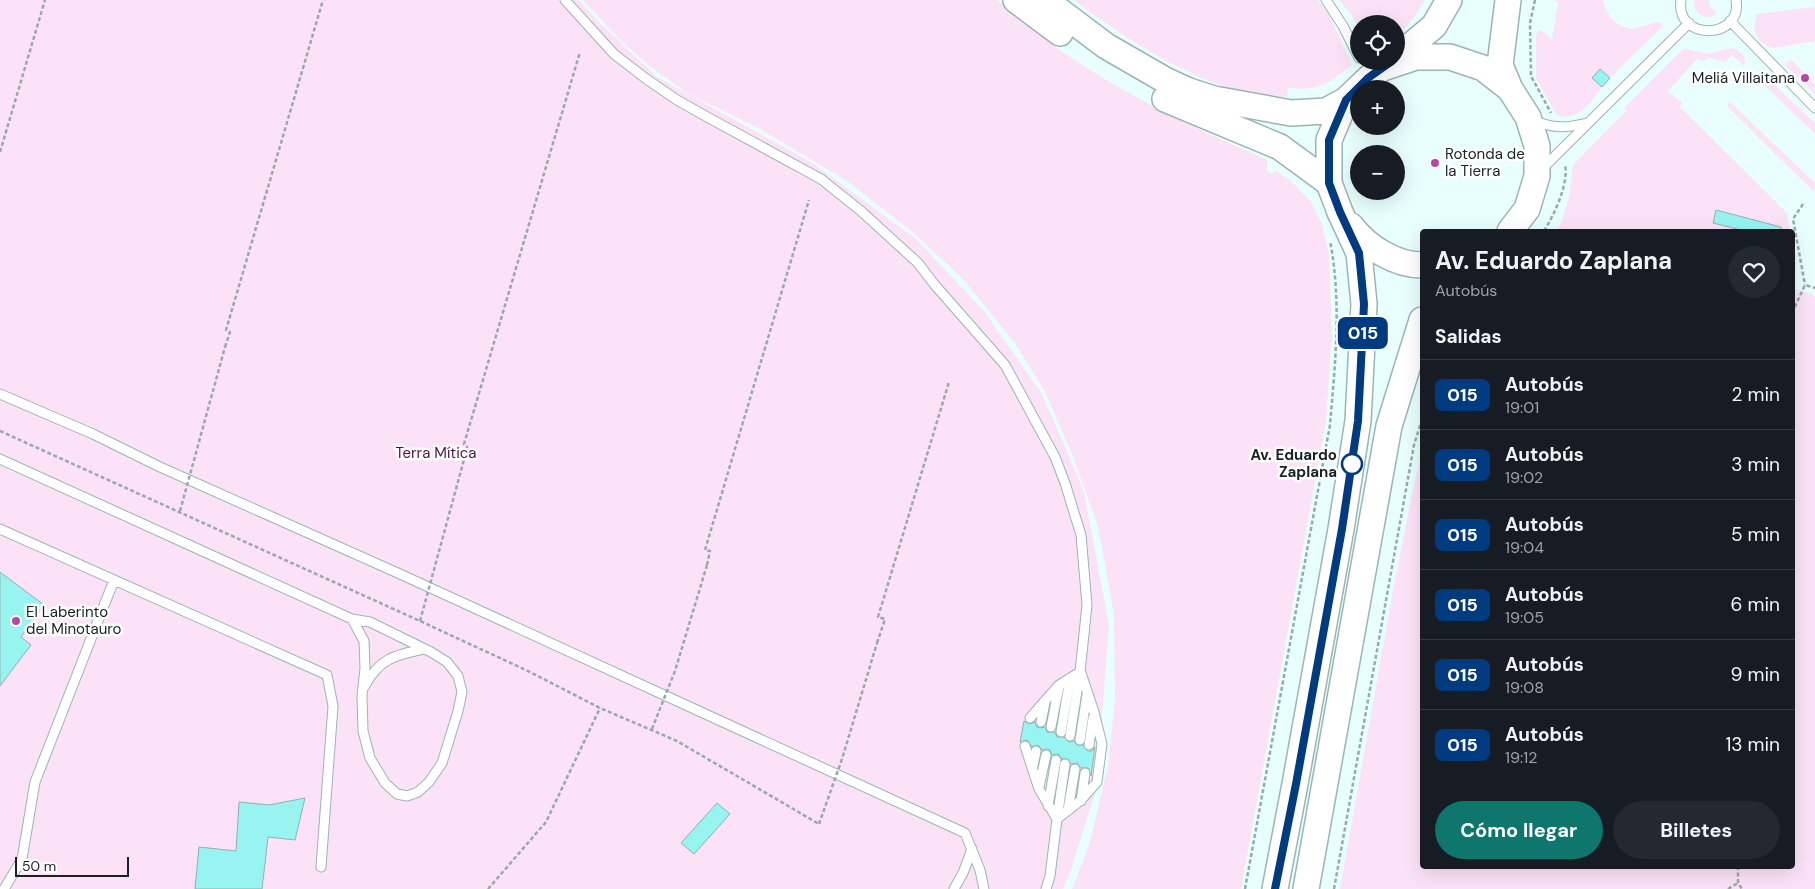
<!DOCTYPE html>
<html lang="es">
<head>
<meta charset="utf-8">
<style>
	:root { --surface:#171b24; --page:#242831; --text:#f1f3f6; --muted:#9ea1a6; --line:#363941; --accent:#0f766e }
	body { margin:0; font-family:"DM Sans",sans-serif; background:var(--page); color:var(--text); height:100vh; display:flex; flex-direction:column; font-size:19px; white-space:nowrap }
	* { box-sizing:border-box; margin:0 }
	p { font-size:16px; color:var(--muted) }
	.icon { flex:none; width:28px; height:28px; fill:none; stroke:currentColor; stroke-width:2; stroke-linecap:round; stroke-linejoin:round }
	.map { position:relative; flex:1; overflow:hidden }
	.details { position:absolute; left:1420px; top:229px; width:375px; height:640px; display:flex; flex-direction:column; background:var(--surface); border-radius:5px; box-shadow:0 5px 20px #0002 }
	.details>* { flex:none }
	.badge { padding:0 10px; border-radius:8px; font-size:18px; line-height:32px }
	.buttons { position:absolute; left:1350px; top:15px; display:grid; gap:10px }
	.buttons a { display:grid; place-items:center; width:55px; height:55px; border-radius:50%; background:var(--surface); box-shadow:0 5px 20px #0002; font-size:25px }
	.scale { position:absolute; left:15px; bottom:12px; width:114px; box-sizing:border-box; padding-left:5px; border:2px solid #172221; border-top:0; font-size:14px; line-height:18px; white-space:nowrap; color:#172221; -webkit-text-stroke:4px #fff; paint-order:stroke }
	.map>.badge { position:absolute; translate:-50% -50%; box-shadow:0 0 0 2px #fff }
	h2 { padding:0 15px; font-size:19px; line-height:45px }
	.round { display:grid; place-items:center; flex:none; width:52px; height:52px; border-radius:26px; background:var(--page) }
	.headline { display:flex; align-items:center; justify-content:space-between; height:85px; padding:0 15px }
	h1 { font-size:24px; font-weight:700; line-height:38px }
	.button { display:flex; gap:10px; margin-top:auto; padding:10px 15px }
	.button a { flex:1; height:58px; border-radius:30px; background:var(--accent); color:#fff; font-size:20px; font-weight:700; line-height:58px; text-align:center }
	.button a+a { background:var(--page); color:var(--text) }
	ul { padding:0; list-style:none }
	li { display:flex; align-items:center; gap:15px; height:70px; padding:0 15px; border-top:1px solid var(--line) }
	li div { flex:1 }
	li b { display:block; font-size:19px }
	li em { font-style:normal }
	li .badge { min-width:55px; font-weight:700; text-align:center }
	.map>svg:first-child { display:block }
	.green { fill:#fce2f7 }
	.building { fill:#98f4f1; stroke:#94afae }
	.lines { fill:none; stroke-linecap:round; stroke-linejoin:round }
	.service-casing { stroke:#9ab5b4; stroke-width:11 }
	.secondary-casing { stroke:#9ab5b4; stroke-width:28 }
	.path { stroke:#97aaa9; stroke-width:2.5; stroke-dasharray:4 2.5; stroke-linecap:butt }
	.service { stroke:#fff; stroke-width:9 }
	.secondary { stroke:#fff; stroke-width:25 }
	.path-bridge { stroke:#97aaa9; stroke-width:2.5; stroke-dasharray:4 2.5; stroke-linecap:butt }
	.line-casing { stroke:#fff; stroke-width:11 }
	.line { stroke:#003b80; stroke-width:8 }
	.poi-dot { fill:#b247a8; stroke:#fff; stroke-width:2 }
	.stop-dot { fill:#fff; stroke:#003b80; stroke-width:2.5 }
	.labels { text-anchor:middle; stroke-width:5; stroke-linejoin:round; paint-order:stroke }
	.poi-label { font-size:15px; fill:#172221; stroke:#fff; text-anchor:start }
	.park-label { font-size:15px; fill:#4f0f49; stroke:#fff }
	.stop-label { font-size:15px; font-weight:bold; fill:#172221; stroke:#fff; text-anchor:end }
</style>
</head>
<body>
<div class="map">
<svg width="1815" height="889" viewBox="0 0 1815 889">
	<rect width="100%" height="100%" fill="#e8fffe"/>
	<path class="green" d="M0,0h579l18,20 60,57 154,85 104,76 69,73 58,83 42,97 25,135 -13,164 -26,83 -7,16h-1063z
		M583,0h414l64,51 43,28 68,38 95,43v11l4,3 5,-3 15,10 20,21 11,22 7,30 3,80 -6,87 -85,468h-169l17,-44 19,-79 7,-67 -1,-84 -16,-89 -28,-77 -25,-57 -30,-49 -54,-66 -52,-48 -62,-48 -87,-52 -73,-36 -39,-28 -30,-27z
		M1074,0h244l12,17 22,48c-25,19 -31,26 -65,23l1,9c-13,-1 -27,0 -39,-3 -59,-14 -127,-57 -175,-94z
		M1339,0h86c-8,13 -16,27 -29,36v-12h-37v5l-8,-15z
		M1553,0h50c4,16 14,30 33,28 8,-2 15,-5 23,-6l4,4 -53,52h-18l10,9c-9,14 -27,38 -46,27l-20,-36v-43l2,-4 3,-1 11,10 6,-37z
		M1694,0h15l2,8 6,5c-12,10 -24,1 -23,-13z
		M1815,7v34l-42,7c-17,-5 -22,-18 -16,-34z
		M1733,48c9,5 15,8 11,18l-12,-11 -7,7 -17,-5 -4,4 -7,-2 -29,32 14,12 -2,4 107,106 3,18h-234l5,-7 8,-27 4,-32 53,-54 -2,-3 59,-59h3l21,5z
		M1792,60l23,24v10l-31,-30z
		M1760,74h3l52,49v11l-59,-57z
		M1730,102l85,81 -1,9 -87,-86z
		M1793,244l3,17 -2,28 18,5 3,3v592h-475l53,-299 19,-96 10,-43v415h370z"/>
	<path class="building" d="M1600,69l10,9 -8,9 -10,-9z
		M1716,210l65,17v4h-36l-32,-8z
		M0,572l44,33 -23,32 10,8 -31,41z
		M1024,721l5,3 6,-2 2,5 3,1 5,-1 2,5h8l2,5h7l5,5 5,-1 3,4h6l5,6h4l3,-4 -4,29 -3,-8h-7l-4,-5 -6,1 -3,-5h-6l-4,-5 -6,1 -2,-5 -3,-1 -5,1 -4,-5 -6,2 -5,-7 -7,2z
		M305,798l-10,42 -27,-3 -6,52h-67l4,-42 37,4 3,-49 30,3z
		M717,803l13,11 -36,40 -13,-11z"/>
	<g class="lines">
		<g class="service-casing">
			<path id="service" d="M565,0l49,54 31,24 32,22 32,18 112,61 40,32 57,52 16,21 71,81 50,92 10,26 16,52 6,70 -7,67 -10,64
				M1326,0l17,26 16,32
				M1681,0c-6,42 62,40 55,0
				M1730,21l85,87
				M1534,120c18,9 33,8 53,3
				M1543,168l146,-145
				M0,394l93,40 67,33 240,107 565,259 15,37 4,19
				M0,459l352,160 18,3 61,30 16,10 11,14 4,16 -4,19 -16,52 -13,19 -11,10 -11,4 -10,-2 -12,-11 -15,-25 -7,-27 -1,-35 3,-28 -1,-27 -12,-22
				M0,529l327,146 6,31 -12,161
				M364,687c15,-28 30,-32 60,-38
				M1030,718l29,-33 21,-13
				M1041,722l4,-19
				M1051,727l8,-41
				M1061,732l9,-54
				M1080,740l7,-46
				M1089,745l4,-27
				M1025,746l14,43 18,30
				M1033,766l3,-15
				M1039,787l7,-32
				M1081,801l4,-28
				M1048,806l8,-46
				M1068,810l7,-41
				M1057,819l23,-18 17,-19 5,-38 -8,-32 -13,-39
				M4,889l18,-30 13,-77 79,-202
				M954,889l9,-16 9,-24
				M1046,889l4,-13 7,-57 8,-55"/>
		</g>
		<g class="secondary-casing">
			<path id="secondary" d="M1016,0l44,33
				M1045,0l61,46 59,34 24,11 25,8 77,14 35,-2 20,-11 23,-22 23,-17
				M1508,0l-8,65 10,24 18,28 9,29v30l-10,33 -17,22
				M1396,58l38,-32 15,-26
				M1383,68l33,-11h34l33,11 27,21
				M1165,99l115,48 49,36
				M1351,226c16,21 44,39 71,39
				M1275,889l20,-105 46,-255 17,-108 6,-117 -5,-51 -19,-41 -11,-29v-43l17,-40
				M1306,889l83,-463 33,-106"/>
		</g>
		<path class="path" d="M1535,0l-5,23 1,53 20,37
			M0,152l45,-152
			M1803,204l-10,15 12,66
			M1544,231c10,-16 25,-47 21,-67
			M1792,313l13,-28 10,3
			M225,347l5,-15 -4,-2 97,-330
			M0,431l420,190 108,50 72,37 77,33 142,83
			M465,456l2,-9 -3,-3 116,-392
			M707,565l3,-14 -5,-1 104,-350
			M877,643l8,-24 -7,-2 71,-235
			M1738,866v17l4,6
			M488,889l58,-67 54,-114
			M1245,889l85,-464c5,-60 12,-124 0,-184
			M1334,889l80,-444 8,-26
			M1728,889l10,-6"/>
		<use href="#service" class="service"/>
		<use href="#secondary" class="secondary"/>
		<path class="path-bridge" d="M180,511l45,-164
			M420,621l45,-165
			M652,729l23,-58 32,-106
			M819,824l23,-65 35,-116"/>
	</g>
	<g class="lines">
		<g class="line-casing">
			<path id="line" d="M1275,889l21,-105 46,-255 16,-108 6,-117 -5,-51 -19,-41 -11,-29v-43l17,-40 22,-22 24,-17"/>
		</g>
		<use href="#line" class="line"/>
	</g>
	<g class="poi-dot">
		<circle cx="1805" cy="78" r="5"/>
		<circle cx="1435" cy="163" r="5"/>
		<circle cx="16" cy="621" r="5"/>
	</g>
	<circle class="stop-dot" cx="1352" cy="464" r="10"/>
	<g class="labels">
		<g class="poi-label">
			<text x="1795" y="83" text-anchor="end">Meliá Villaitana</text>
			<text x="1445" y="159">Rotonda de<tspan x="1445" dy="17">la Tierra</tspan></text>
			<text x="26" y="617">El Laberinto<tspan x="26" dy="17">del Minotauro</tspan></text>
		</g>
		<g class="park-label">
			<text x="436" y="458">Terra Mítica</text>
		</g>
		<g class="stop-label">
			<text x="1337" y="460">Av. Eduardo<tspan x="1337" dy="17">Zaplana</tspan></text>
		</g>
	</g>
</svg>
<div class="buttons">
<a><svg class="icon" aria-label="locate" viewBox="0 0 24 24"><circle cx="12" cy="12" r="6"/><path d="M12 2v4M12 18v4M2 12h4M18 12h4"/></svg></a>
<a>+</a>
<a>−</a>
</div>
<div class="scale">50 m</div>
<b class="badge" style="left:1363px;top:333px;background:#003b80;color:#fff">015</b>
<section class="details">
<div class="headline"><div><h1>Av. Eduardo Zaplana</h1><p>Autobús</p></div><a class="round"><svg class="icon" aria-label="heart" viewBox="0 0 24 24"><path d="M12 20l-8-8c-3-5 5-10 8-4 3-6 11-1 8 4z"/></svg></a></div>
<h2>Salidas</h2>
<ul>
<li><span class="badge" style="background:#003b80;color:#fff">015</span><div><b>Autobús</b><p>19:01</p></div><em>2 min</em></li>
<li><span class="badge" style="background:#003b80;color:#fff">015</span><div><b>Autobús</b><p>19:02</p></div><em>3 min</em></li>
<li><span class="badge" style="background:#003b80;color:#fff">015</span><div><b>Autobús</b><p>19:04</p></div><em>5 min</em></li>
<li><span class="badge" style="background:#003b80;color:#fff">015</span><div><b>Autobús</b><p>19:05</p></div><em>6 min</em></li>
<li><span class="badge" style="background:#003b80;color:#fff">015</span><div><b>Autobús</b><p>19:08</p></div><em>9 min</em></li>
<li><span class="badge" style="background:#003b80;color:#fff">015</span><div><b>Autobús</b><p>19:12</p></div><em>13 min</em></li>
</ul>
<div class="button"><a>Cómo llegar</a><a>Billetes</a></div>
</section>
</div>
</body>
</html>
